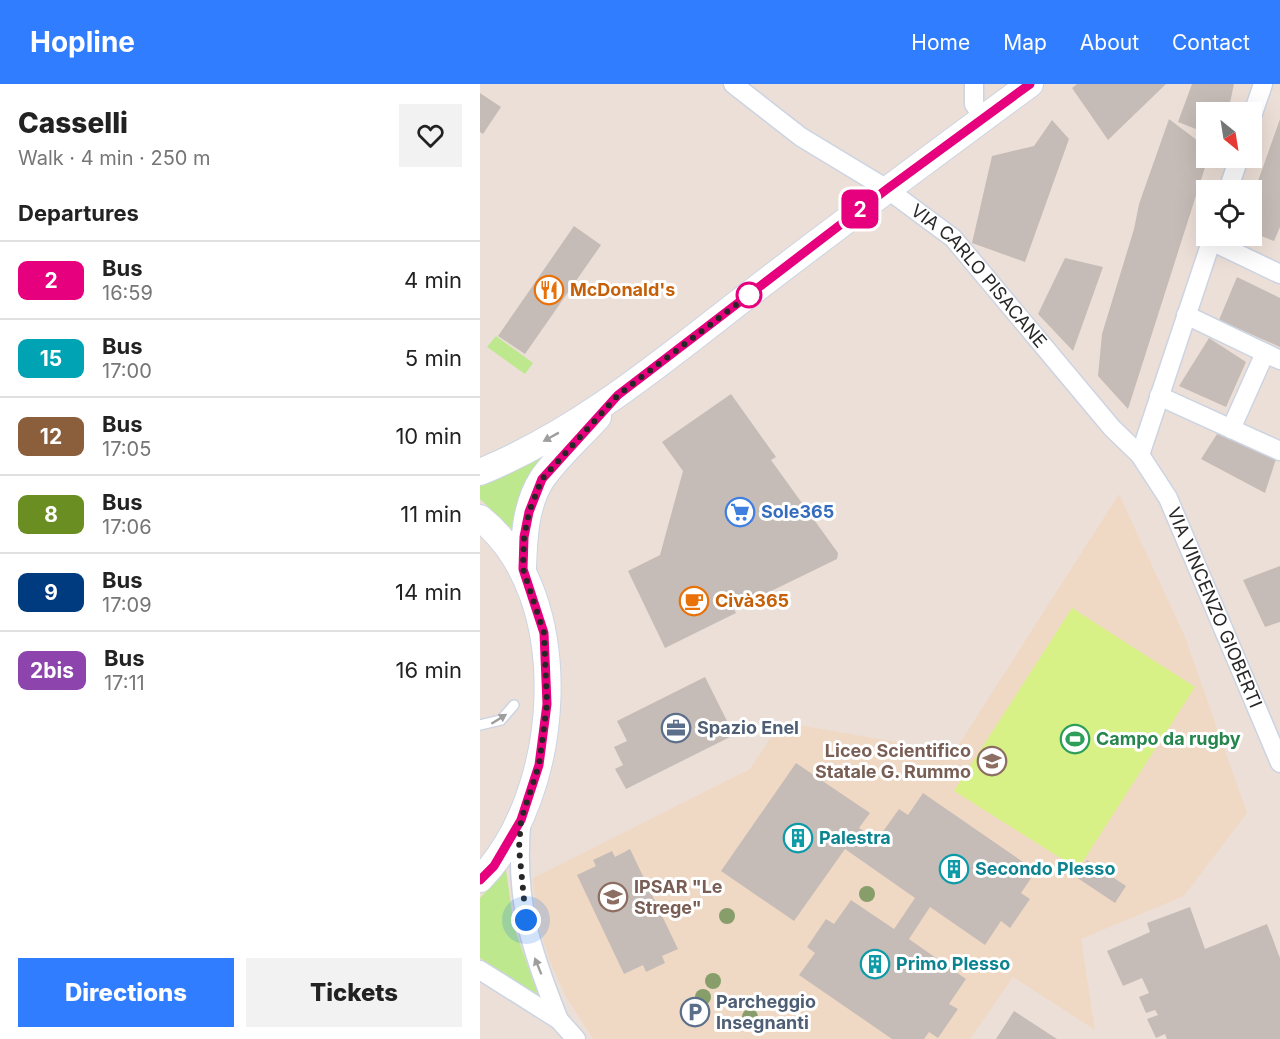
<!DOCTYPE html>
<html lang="en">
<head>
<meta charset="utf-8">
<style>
	:root { --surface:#fff; --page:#f2f2f2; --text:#222; --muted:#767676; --line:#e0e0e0; --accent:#307eff }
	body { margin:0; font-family:Inter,sans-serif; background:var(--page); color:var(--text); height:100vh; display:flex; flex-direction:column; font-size:22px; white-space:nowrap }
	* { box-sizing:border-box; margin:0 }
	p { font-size:20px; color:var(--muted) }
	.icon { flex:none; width:33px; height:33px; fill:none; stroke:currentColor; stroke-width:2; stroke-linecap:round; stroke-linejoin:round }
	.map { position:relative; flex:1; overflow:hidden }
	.sheet { display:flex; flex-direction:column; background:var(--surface); width:480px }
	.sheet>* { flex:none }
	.badge { padding:0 12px; border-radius:9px; font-size:21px; line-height:39px }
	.needle { width:39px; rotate:150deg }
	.controls { position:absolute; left:716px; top:18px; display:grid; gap:12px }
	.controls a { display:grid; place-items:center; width:66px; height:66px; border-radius:0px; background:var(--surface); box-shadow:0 6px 24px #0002; font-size:30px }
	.you { position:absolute; width:30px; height:30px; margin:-15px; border:4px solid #fff; border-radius:50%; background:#1a73e8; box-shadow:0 0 0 9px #1a73e833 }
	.map>.badge { position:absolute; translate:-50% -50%; box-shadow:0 0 0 3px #fff }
	h2 { padding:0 18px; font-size:22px; line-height:54px }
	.round { display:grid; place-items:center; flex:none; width:63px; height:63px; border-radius:0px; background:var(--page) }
	.summary { display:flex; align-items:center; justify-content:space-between; height:102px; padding:0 18px }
	h1 { font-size:28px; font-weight:800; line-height:45px }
	.primary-button { display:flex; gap:12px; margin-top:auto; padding:12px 18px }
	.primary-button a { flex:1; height:69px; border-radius:0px; background:var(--accent); color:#fff; font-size:24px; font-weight:800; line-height:69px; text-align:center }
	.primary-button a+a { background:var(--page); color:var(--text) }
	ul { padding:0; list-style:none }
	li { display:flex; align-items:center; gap:18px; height:78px; padding:0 18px; border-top:2px solid var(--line) }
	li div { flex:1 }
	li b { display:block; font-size:22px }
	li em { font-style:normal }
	li .badge { min-width:66px; font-weight:700; text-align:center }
	header { display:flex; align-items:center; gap:36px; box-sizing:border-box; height:84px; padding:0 30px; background:var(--accent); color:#fff }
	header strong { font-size:28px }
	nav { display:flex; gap:33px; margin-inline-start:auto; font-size:21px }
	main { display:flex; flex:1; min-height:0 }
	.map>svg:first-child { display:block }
	.education { fill:#f0d9c4 }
	.green { fill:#bde88d }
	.pitch { fill:#d8f187 }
	.building { fill:#c6bcb7 }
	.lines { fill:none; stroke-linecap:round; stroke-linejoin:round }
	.service-casing { stroke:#ccd4e2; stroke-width:12 }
	.minor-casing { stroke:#ccd4e2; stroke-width:21 }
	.secondary-casing { stroke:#ccd4e2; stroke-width:28 }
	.service { stroke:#fff; stroke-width:9 }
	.minor { stroke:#fff; stroke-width:18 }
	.secondary { stroke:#fff; stroke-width:26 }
	.tree { fill:#879e6b }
	.oneway { fill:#9e9e9e }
	.line-casing { stroke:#fff; stroke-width:14 }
	.line { stroke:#e6007e; stroke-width:9 }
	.walk { stroke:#272727; stroke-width:6; stroke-dasharray:0 10.8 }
	.stop-dot { fill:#fff; stroke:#e6007e; stroke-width:3 }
	.labels { text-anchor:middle; stroke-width:6; stroke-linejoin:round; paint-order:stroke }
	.street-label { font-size:18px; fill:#272727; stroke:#fff }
	.food-label { font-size:18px; font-weight:bold; fill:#c56008; stroke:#fff; text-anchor:start }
	.shop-label { font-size:18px; font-weight:bold; fill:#366cbe; stroke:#fff; text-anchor:start }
	.service-label { font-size:18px; font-weight:bold; fill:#4e5e75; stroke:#fff; text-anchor:start }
	.leisure-label { font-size:18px; font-weight:bold; fill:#27864d; stroke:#fff; text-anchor:start }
	.education-label { font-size:18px; font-weight:bold; fill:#785e54; stroke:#fff; text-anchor:end }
	.culture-label { font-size:18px; font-weight:bold; fill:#0d838f; stroke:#fff; text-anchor:start }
</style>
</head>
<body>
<header>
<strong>Hopline</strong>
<nav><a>Home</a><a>Map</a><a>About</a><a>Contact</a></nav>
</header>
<main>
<section class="sheet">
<div class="summary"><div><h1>Casselli</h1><p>Walk · 4 min · 250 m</p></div><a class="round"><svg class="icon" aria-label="heart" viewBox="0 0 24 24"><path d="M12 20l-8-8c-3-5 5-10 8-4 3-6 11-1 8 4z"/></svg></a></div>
<h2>Departures</h2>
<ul>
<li><span class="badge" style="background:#e6007e;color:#fff">2</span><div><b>Bus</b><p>16:59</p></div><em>4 min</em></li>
<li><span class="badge" style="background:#00a3b4;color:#fff">15</span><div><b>Bus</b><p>17:00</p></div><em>5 min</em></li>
<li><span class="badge" style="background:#8b5e3c;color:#fff">12</span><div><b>Bus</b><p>17:05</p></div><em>10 min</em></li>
<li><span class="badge" style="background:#6b8e23;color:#fff">8</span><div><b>Bus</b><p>17:06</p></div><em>11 min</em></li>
<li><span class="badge" style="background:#003b80;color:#fff">9</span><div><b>Bus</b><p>17:09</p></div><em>14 min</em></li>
<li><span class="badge" style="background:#8e44ad;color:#fff">2bis</span><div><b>Bus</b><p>17:11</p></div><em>16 min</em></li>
</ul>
<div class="primary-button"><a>Directions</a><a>Tickets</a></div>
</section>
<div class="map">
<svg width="800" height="955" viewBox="0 0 800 955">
	<rect width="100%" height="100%" fill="#ecdfd7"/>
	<path class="education" d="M639,410l66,143 62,176 -63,83 -103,43 14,91 -82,-53 -43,62h-377l-28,-44 -15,-33 -14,-46 -3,-38 217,-109 31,-47 173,30z"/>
	<path class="green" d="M16,252l37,27 -8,11 -38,-27z
		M63,371l-19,28 -12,46 -32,-30v-16l20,-6z
		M26,786l8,57 25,70 -59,-39v-60z"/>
	<path class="pitch" d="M592,524l123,79 -117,182 -124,-78z"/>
	<path class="building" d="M597,0h89l-58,56 -36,-52z
		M712,0h42l-6,28h-22v21l-28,-11z
		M0,9l21,14 -18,27 -3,-2z
		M689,35l37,28v11h2l-80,251 -30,-33 4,-42 32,-105 5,-25z
		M800,35v108l-6,14 -23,-9v-31z
		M572,36l17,19 -44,123 -53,-19 20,-87 42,-10z
		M94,142l27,19 -76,109 -27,-18z
		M585,174l38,9 -30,84 -35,-37z
		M757,193l43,21v49l-61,-27z
		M729,254l37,24 -20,45 -47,-21z
		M251,310l45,63 -5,3 67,93 -1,6 -103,50 2,4 -71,35 -37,-77 32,-16 23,-84 -21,-29z
		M737,350l59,25 -11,34 -64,-34z
		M800,482v56l-15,5 -22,-47z
		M225,593l29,58 -108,54 -11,-20 8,-4 -9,-18 13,-6 -10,-20z
		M316,679l74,50 -11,15 27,18 2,-3 -9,-6 20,-28 9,6 15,-22 113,78 -15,22 9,6 -20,29 -9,-7 -16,24 -55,-38 -21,32 57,40 -17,25 9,5 -20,29 -9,-6 -5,7h-32l-93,-64 16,-22 -8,-6 19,-28 8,5 17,-24 43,29 21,-31 -70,-49 -51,72 -73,-50z
		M150,765l48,100 -16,7 3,7 -19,9 -3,-7 -19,9 -47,-99 19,-9 -3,-6 19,-9 3,6z
		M607,776l39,26 -11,17 -39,-26z
		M710,823l15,42 62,-25 13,34v81h-113l-2,-5 -9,4 -9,-19 11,-4 -3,-5 -9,3 -7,-16 10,-4 -7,-15 -19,8 -16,-35 43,-19 -3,-9z
		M534,927l43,28h-61z"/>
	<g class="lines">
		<g class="service-casing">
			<path id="service" d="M0,641l21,-5 13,-15"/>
		</g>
		<g class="minor-casing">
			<g id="minor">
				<path id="s1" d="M253,0l68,53 86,52 66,49 159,190 28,27 28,43 112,265"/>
				<path d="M494,0v20l9,14"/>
				<path d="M771,35l12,-35"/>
				<path d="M748,106l11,-32"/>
				<path d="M731,157l69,33"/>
				<path d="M706,231l94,45"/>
				<path d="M679,312l121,55"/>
				<path d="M751,345l34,-76"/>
				<path d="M660,371l73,-219"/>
				<path d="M41,741c-6,77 10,125 38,195"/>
				<path d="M0,886l79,50 17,19"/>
			</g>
		</g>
		<g class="secondary-casing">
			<path id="secondary" d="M0,388c103,-42 189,-116 276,-183 91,-70 182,-137 274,-205
				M0,434c98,78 82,278 0,361
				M43,485c1,-30 2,-64 19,-90 15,-22 38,-42 56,-62"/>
		</g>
		<use href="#service" class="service"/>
		<use href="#minor" class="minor"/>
		<use href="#secondary" class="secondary"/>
	</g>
	<g class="tree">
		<circle cx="387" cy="810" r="8"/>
		<circle cx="247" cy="832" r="8"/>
		<circle cx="233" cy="897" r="8"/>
		<circle cx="223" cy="913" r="8"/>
		<circle cx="212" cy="931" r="8"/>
		<circle cx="270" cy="933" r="8"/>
	</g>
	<defs><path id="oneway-solid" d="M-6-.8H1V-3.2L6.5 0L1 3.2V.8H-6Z" transform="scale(1.5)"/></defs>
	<g class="oneway">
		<use href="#oneway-solid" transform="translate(71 353) rotate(151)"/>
		<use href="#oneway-solid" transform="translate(19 635) rotate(-32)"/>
		<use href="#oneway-solid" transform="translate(58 882) rotate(-112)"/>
	</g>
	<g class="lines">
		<g class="line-casing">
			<path id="line" d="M0,796l14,-14 27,-46 18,-55 8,-61 -3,-71 -21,-64 1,-32 5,-25 13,-33 76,-84 269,-206 143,-105"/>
		</g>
		<use href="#line" class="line"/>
		<path class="walk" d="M46,836l-7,-72 2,-28 18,-55 8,-61 -3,-71 -21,-64 1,-32 5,-25 13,-33 76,-84 131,-100"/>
	</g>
	<defs>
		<g id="restaurant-ring" transform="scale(1.5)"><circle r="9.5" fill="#fff" stroke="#e8710a" stroke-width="1.5"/><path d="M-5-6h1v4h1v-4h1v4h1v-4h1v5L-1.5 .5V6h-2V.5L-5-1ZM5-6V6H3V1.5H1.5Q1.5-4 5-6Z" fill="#e8710a"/></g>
		<g id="supermarket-ring" transform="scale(1.5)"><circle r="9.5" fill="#fff" stroke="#3f7fe0" stroke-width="1.5"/><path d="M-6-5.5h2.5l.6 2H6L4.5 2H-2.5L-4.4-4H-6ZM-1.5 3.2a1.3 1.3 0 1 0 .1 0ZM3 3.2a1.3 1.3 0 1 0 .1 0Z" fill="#3f7fe0"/></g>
		<g id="cafe-ring" transform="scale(1.5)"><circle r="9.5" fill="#fff" stroke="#e8710a" stroke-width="1.5"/><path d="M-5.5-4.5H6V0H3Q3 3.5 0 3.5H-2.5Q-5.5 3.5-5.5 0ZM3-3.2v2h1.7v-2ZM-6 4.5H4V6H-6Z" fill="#e8710a"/></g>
		<g id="office-ring" transform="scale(1.5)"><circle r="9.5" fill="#fff" stroke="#5c6f8a" stroke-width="1.5"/><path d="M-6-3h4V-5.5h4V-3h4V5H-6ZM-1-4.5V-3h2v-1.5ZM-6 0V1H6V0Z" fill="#5c6f8a"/></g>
		<g id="stadium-ring" transform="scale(1.5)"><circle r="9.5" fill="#fff" stroke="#2e9e5b" stroke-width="1.5"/><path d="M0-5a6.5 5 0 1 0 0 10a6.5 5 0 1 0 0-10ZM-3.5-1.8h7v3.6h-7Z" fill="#2e9e5b"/></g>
		<g id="school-ring" transform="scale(1.5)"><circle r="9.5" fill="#fff" stroke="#8d6e63" stroke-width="1.5"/><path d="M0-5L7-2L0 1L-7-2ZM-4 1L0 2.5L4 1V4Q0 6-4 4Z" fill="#8d6e63"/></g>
		<g id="building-ring" transform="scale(1.5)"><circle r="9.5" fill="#fff" stroke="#0f9aa8" stroke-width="1.5"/><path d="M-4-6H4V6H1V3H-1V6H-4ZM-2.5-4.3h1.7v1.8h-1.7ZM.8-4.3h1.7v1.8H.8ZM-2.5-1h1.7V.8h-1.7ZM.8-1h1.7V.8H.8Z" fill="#0f9aa8"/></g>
		<g id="parking-ring" transform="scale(1.5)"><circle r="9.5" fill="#fff" stroke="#5c6f8a" stroke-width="1.5"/><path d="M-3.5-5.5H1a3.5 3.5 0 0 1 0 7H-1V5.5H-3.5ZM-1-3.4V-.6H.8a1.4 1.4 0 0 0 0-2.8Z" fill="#5c6f8a"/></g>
	</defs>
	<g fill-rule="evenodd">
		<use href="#restaurant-ring" x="69" y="206"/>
		<use href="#supermarket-ring" x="260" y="428"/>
		<use href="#cafe-ring" x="214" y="517"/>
		<use href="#office-ring" x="196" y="644"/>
		<use href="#stadium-ring" x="595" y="655"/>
		<use href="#school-ring" x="512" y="677"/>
		<use href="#building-ring" x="318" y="754"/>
		<use href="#building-ring" x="474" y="785"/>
		<use href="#school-ring" x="133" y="813"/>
		<use href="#building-ring" x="395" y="880"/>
		<use href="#parking-ring" x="215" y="928"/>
	</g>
	<circle class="stop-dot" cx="269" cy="211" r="12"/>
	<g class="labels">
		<g class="street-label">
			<text dy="6" stroke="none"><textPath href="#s1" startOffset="314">VIA CARLO PISACANE</textPath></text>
			<text dy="6" stroke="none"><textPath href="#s1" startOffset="726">VIA VINCENZO GIOBERTI</textPath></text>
		</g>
		<g class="food-label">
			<text x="90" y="212">McDonald's</text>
			<text x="235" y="523">Civà365</text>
		</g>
		<g class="shop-label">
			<text x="281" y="434">Sole365</text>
		</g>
		<g class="service-label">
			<text x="217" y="650">Spazio Enel</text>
			<text x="236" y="924">Parcheggio<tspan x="236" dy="21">Insegnanti</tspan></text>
		</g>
		<g class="leisure-label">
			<text x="616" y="661">Campo da rugby</text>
		</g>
		<g class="education-label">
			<text x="491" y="673">Liceo Scientifico<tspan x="491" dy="21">Statale G. Rummo</tspan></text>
			<text x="154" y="809" text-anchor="start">IPSAR "Le<tspan x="154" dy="21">Strege"</tspan></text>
		</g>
		<g class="culture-label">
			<text x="339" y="760">Palestra</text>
			<text x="495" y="791">Secondo Plesso</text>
			<text x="416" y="886">Primo Plesso</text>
		</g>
	</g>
</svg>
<div class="controls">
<a><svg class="needle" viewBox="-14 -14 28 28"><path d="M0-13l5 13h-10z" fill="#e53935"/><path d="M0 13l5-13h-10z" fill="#767676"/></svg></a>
<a><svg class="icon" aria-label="locate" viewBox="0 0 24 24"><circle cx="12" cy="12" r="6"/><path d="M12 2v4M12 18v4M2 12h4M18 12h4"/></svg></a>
</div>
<div class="you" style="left:46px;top:836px"></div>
<b class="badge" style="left:380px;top:125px;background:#e6007e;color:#fff">2</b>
</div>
</main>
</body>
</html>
